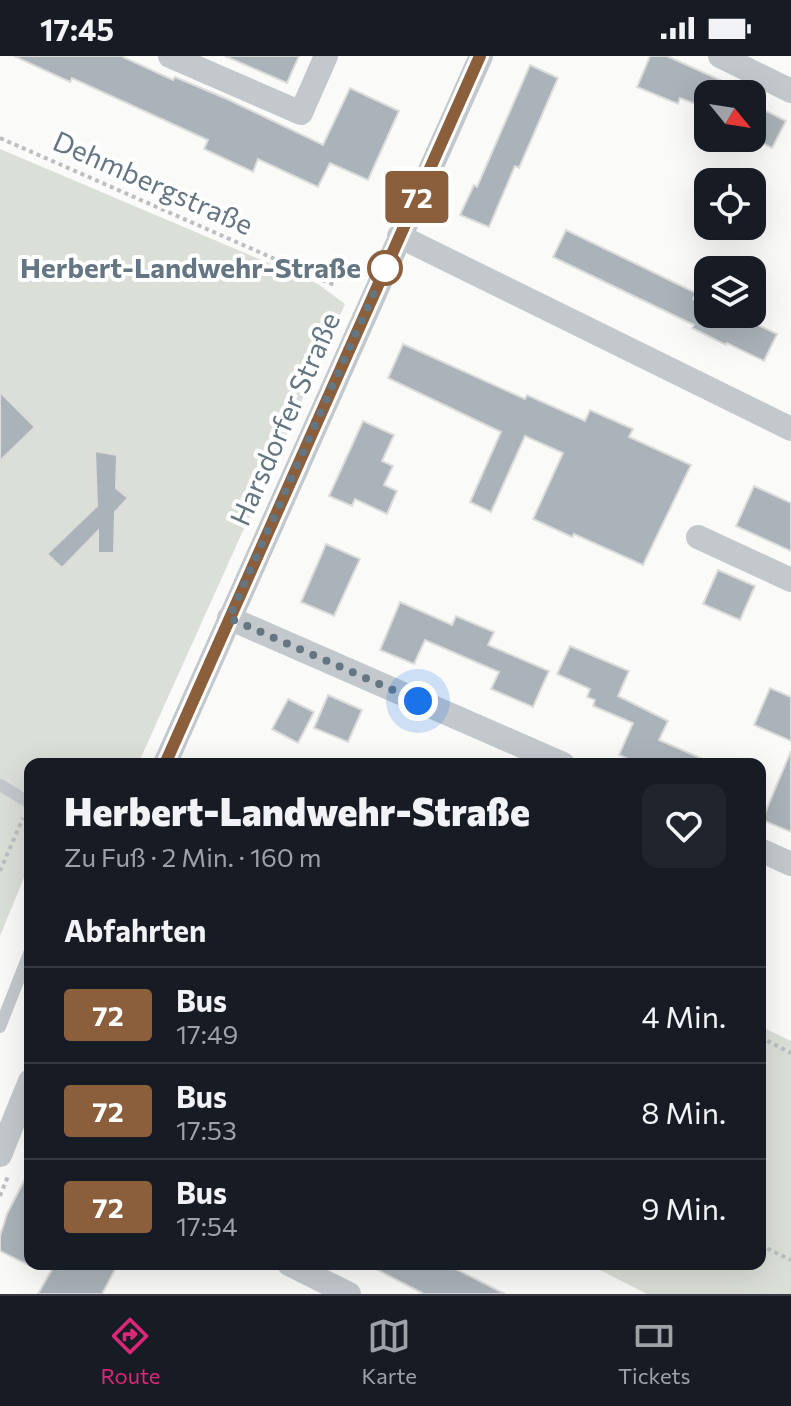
<!DOCTYPE html>
<html lang="de">
<head>
<meta charset="utf-8">
<style>
	:root { --surface:#171b24; --page:#20242c; --text:#f1f3f6; --muted:#9ea1a6; --line:#363941; --accent:#db2777 }
	body { margin:0; font-family:Commissioner,sans-serif; background:var(--page); color:var(--text); height:100vh; display:flex; flex-direction:column; font-size:30px; white-space:nowrap }
	* { box-sizing:border-box; margin:0 }
	p { font-size:26px; color:var(--muted) }
	.icon { flex:none; width:44px; height:44px; fill:none; stroke:currentColor; stroke-width:2; stroke-linecap:round; stroke-linejoin:round }
	.map { position:relative; flex:1; overflow:hidden }
	.drawer { position:absolute; left:24px; top:702px; width:742px; height:512px; display:flex; flex-direction:column; background:var(--surface); border-radius:16px; box-shadow:0 8px 32px #0002 }
	.drawer>* { flex:none }
	.badge { padding:0 16px; border-radius:6px; font-size:28px; line-height:52px }
	.needle { width:52px; rotate:120deg }
	.tools { position:absolute; left:694px; top:24px; display:grid; gap:16px }
	.tools a { display:grid; place-items:center; width:72px; height:72px; border-radius:16px; background:var(--surface); box-shadow:0 8px 32px #0002; font-size:40px }
	.you { position:absolute; width:40px; height:40px; margin:-20px; border:6px solid #fff; border-radius:50%; background:#1a73e8; box-shadow:0 0 0 12px #1a73e833 }
	.map>.badge { position:absolute; translate:-50% -50%; box-shadow:0 0 0 4px #fff }
	h2 { padding:0 40px; font-size:30px; line-height:72px }
	.round { display:grid; place-items:center; flex:none; width:84px; height:84px; border-radius:16px; background:var(--page) }
	.headline { display:flex; align-items:center; justify-content:space-between; height:136px; padding:0 40px }
	h1 { font-size:38px; font-weight:800; line-height:60px }
	ul { padding:0; list-style:none }
	li { display:flex; align-items:center; gap:24px; height:96px; padding:0 40px; border-top:2px solid var(--line) }
	li div { flex:1 }
	li b { display:block; font-size:30px }
	li em { font-style:normal }
	li .badge { min-width:88px; font-weight:700; text-align:center }
	.status { display:flex; justify-content:space-between; align-items:center; height:56px; padding:0 40px; background:var(--surface); direction:ltr }
	.status svg { height:22px; fill:currentColor }
	.menu { display:flex; justify-content:space-around; align-items:center; height:112px; border-top:2px solid var(--line); background:var(--surface); font-size:22px; color:var(--muted) }
	.menu a { display:grid; justify-items:center; gap:4px }
	.menu .on { color:var(--accent) }
	.map>svg:first-child { display:block }
	.green { fill:#dadfd7 }
	.building { fill:#aab3b9; stroke:#dcdcda; stroke-width:2 }
	.lines { fill:none; stroke-linecap:round; stroke-linejoin:round }
	.path { stroke:#bbbfc2; stroke-width:4; stroke-dasharray:4 4; stroke-linecap:butt }
	.service { stroke:#c3c8cc; stroke-width:12 }
	.minor { stroke:#c3c8cc; stroke-width:24 }
	.line-casing { stroke:#fff; stroke-width:18 }
	.line { stroke:#8b5e3c; stroke-width:12 }
	.walk { stroke:#657683; stroke-width:8; stroke-dasharray:0 14.4 }
	.stop-dot { fill:#fff; stroke:#8b5e3c; stroke-width:4 }
	.labels { text-anchor:middle; stroke-width:8; stroke-linejoin:round; paint-order:stroke }
	.street-label { font-size:28px; fill:#657683; stroke:#fff }
	.stop-label { font-size:28px; font-weight:bold; fill:#657683; stroke:#fff; text-anchor:end }
</style>
</head>
<body>
<div class="status"><b>17:45</b><svg viewBox="0 0 49 12"><path d="M0 12V9h3v3zM5 12V6h3v6zM10 12V3h3v9zM15 12V0h3v12zM26 1h20v11H26zM47 4h2v5h-2z"/></svg></div>
<div class="map">
<svg width="791" height="1238" viewBox="0 0 791 1238">
	<rect width="100%" height="100%" fill="#fafaf8"/>
	<path class="green" d="M0,93l318,135 27,20 -207,460h-108v99l-30,73z
		M760,970l31,15v253h-144l-59,-30h172z"/>
	<path class="building" d="M14,0h107l52,24 2,-3 52,22 96,46 27,-57 49,23 -31,69 -38,-17 -12,24 -60,-28 -5,13 -49,-23 4,-9 -136,-62 -2,4z
		M225,0h74l-12,27z
		M650,0h17l84,38h-43v15l-28,-11 -2,6 -41,-17z
		M530,9l28,13 -39,90 -4,-2 -26,61 -29,-12 14,-30 3,2z
		M760,52l26,13 -14,27 -20,-10v-13z
		M566,174l130,63 -3,6 15,7v8h27l42,20 -13,27 -37,-18 -1,2 -34,-17 2,-3 -141,-68z
		M403,288l122,55 2,-4 58,26 5,-11 43,19 -4,8 62,28 -48,100 -69,-31 -2,3 -39,-18 30,-66 -38,-17 -34,76 -21,-10 31,-70 -113,-54z
		M0,336l35,35 -35,34z
		M363,365l31,14 -12,26 11,5 -9,19 13,6 -10,23 -32,-15 -3,7 -23,-10z
		M95,395l22,4 -1,33 12,10 -13,14 -1,41h-16v-22l-36,37 -15,-14 50,-48z
		M754,430l37,17v48l-55,-25z
		M326,488l34,15 -26,57 -33,-14z
		M718,514l37,16 -15,34 -37,-16z
		M400,546l52,23 4,-9 38,16 -6,13 61,26 -16,36 -42,-18 8,-17 -74,-32 -11,24 -34,-14z
		M570,590l59,25 -11,25 50,25 -9,19 55,24h-74l-21,-9 14,-32 -40,-17 2,-6 -8,-3 3,-8 -33,-15z
		M770,632l21,9v44l-37,-16z
		M328,639l34,15 -14,32 -34,-14z
		M288,643l26,13 -16,31 -26,-14z
		M791,695v81l-29,-12z
		M30,1113v97l-30,-15v-15l7,-22z
		M55,1208h63l-16,30h-64z
		M366,1208h80l59,30h-81z"/>
	<g class="lines">
		<path class="path" d="M0,82l334,147
			M0,815l23,-53
			M760,981l31,16
			M0,1140l8,-20
			M760,1189l31,15"/>
		<path class="service" d="M0,729l30,18
			M0,971l30,-76"/>
		<path class="minor" d="M170,0l131,57 25,-57
			M720,0l71,35
			M399,180l392,193
			M698,481l93,43
			M229,562l334,146
			M165,708l316,-708
			M760,794l31,14
			M0,1099l30,-74
			M289,1208l60,30"/>
	</g>
	<g class="lines">
		<g class="line-casing">
			<path id="line" d="M165,708l315,-708"/>
		</g>
		<use href="#line" class="line"/>
		<path class="walk" d="M385,212l-156,350 189,83"/>
	</g>
	<circle class="stop-dot" cx="385" cy="212" r="16"/>
	<g class="labels">
		<g class="street-label">
			<text transform="translate(153 127) rotate(24)" y="10">Dehmbergstraße</text>
			<text transform="translate(285 363) rotate(-66)" y="10">Harsdorfer Straße</text>
		</g>
		<g class="stop-label">
			<text x="361" y="222">Herbert-Landwehr-Straße</text>
		</g>
	</g>
</svg>
<div class="tools">
<a><svg class="needle" viewBox="-14 -14 28 28"><path d="M0-13l5 13h-10z" fill="#e53935"/><path d="M0 13l5-13h-10z" fill="#9ea1a6"/></svg></a>
<a><svg class="icon" aria-label="locate" viewBox="0 0 24 24"><circle cx="12" cy="12" r="6"/><path d="M12 2v4M12 18v4M2 12h4M18 12h4"/></svg></a>
<a><svg class="icon" aria-label="layers" viewBox="0 0 24 24"><path d="M12 4l9 5-9 5-9-5zM3 14l9 5 9-5"/></svg></a>
</div>
<div class="you" style="left:418px;top:645px"></div>
<b class="badge" style="left:417px;top:141px;background:#8b5e3c;color:#fff">72</b>
<section class="drawer">
<div class="headline"><div><h1>Herbert-Landwehr-Straße</h1><p>Zu Fuß · 2 Min. · 160 m</p></div><a class="round"><svg class="icon" aria-label="heart" viewBox="0 0 24 24"><path d="M12 20l-8-8c-3-5 5-10 8-4 3-6 11-1 8 4z"/></svg></a></div>
<h2>Abfahrten</h2>
<ul>
<li><span class="badge" style="background:#8b5e3c;color:#fff">72</span><div><b>Bus</b><p>17:49</p></div><em>4 Min.</em></li>
<li><span class="badge" style="background:#8b5e3c;color:#fff">72</span><div><b>Bus</b><p>17:53</p></div><em>8 Min.</em></li>
<li><span class="badge" style="background:#8b5e3c;color:#fff">72</span><div><b>Bus</b><p>17:54</p></div><em>9 Min.</em></li>
</ul>
</section>
</div>
<nav class="menu">
<a class="on"><svg class="icon" aria-label="directions" viewBox="0 0 24 24"><path d="M12 3l9 9-9 9-9-9zM9 14v-3h6M13 9l2 2-2 2"/></svg>Route</a>
<a><svg class="icon" aria-label="map" viewBox="0 0 24 24"><path d="M3 6l6-2 6 2 6-2v14l-6 2-6-2-6 2zM9 4v14M15 6v14"/></svg>Karte</a>
<a><svg class="icon" aria-label="tickets" viewBox="0 0 24 24"><path d="M3 7h18v10H3zM15 7v10"/></svg>Tickets</a>
</nav>
</body>
</html>
